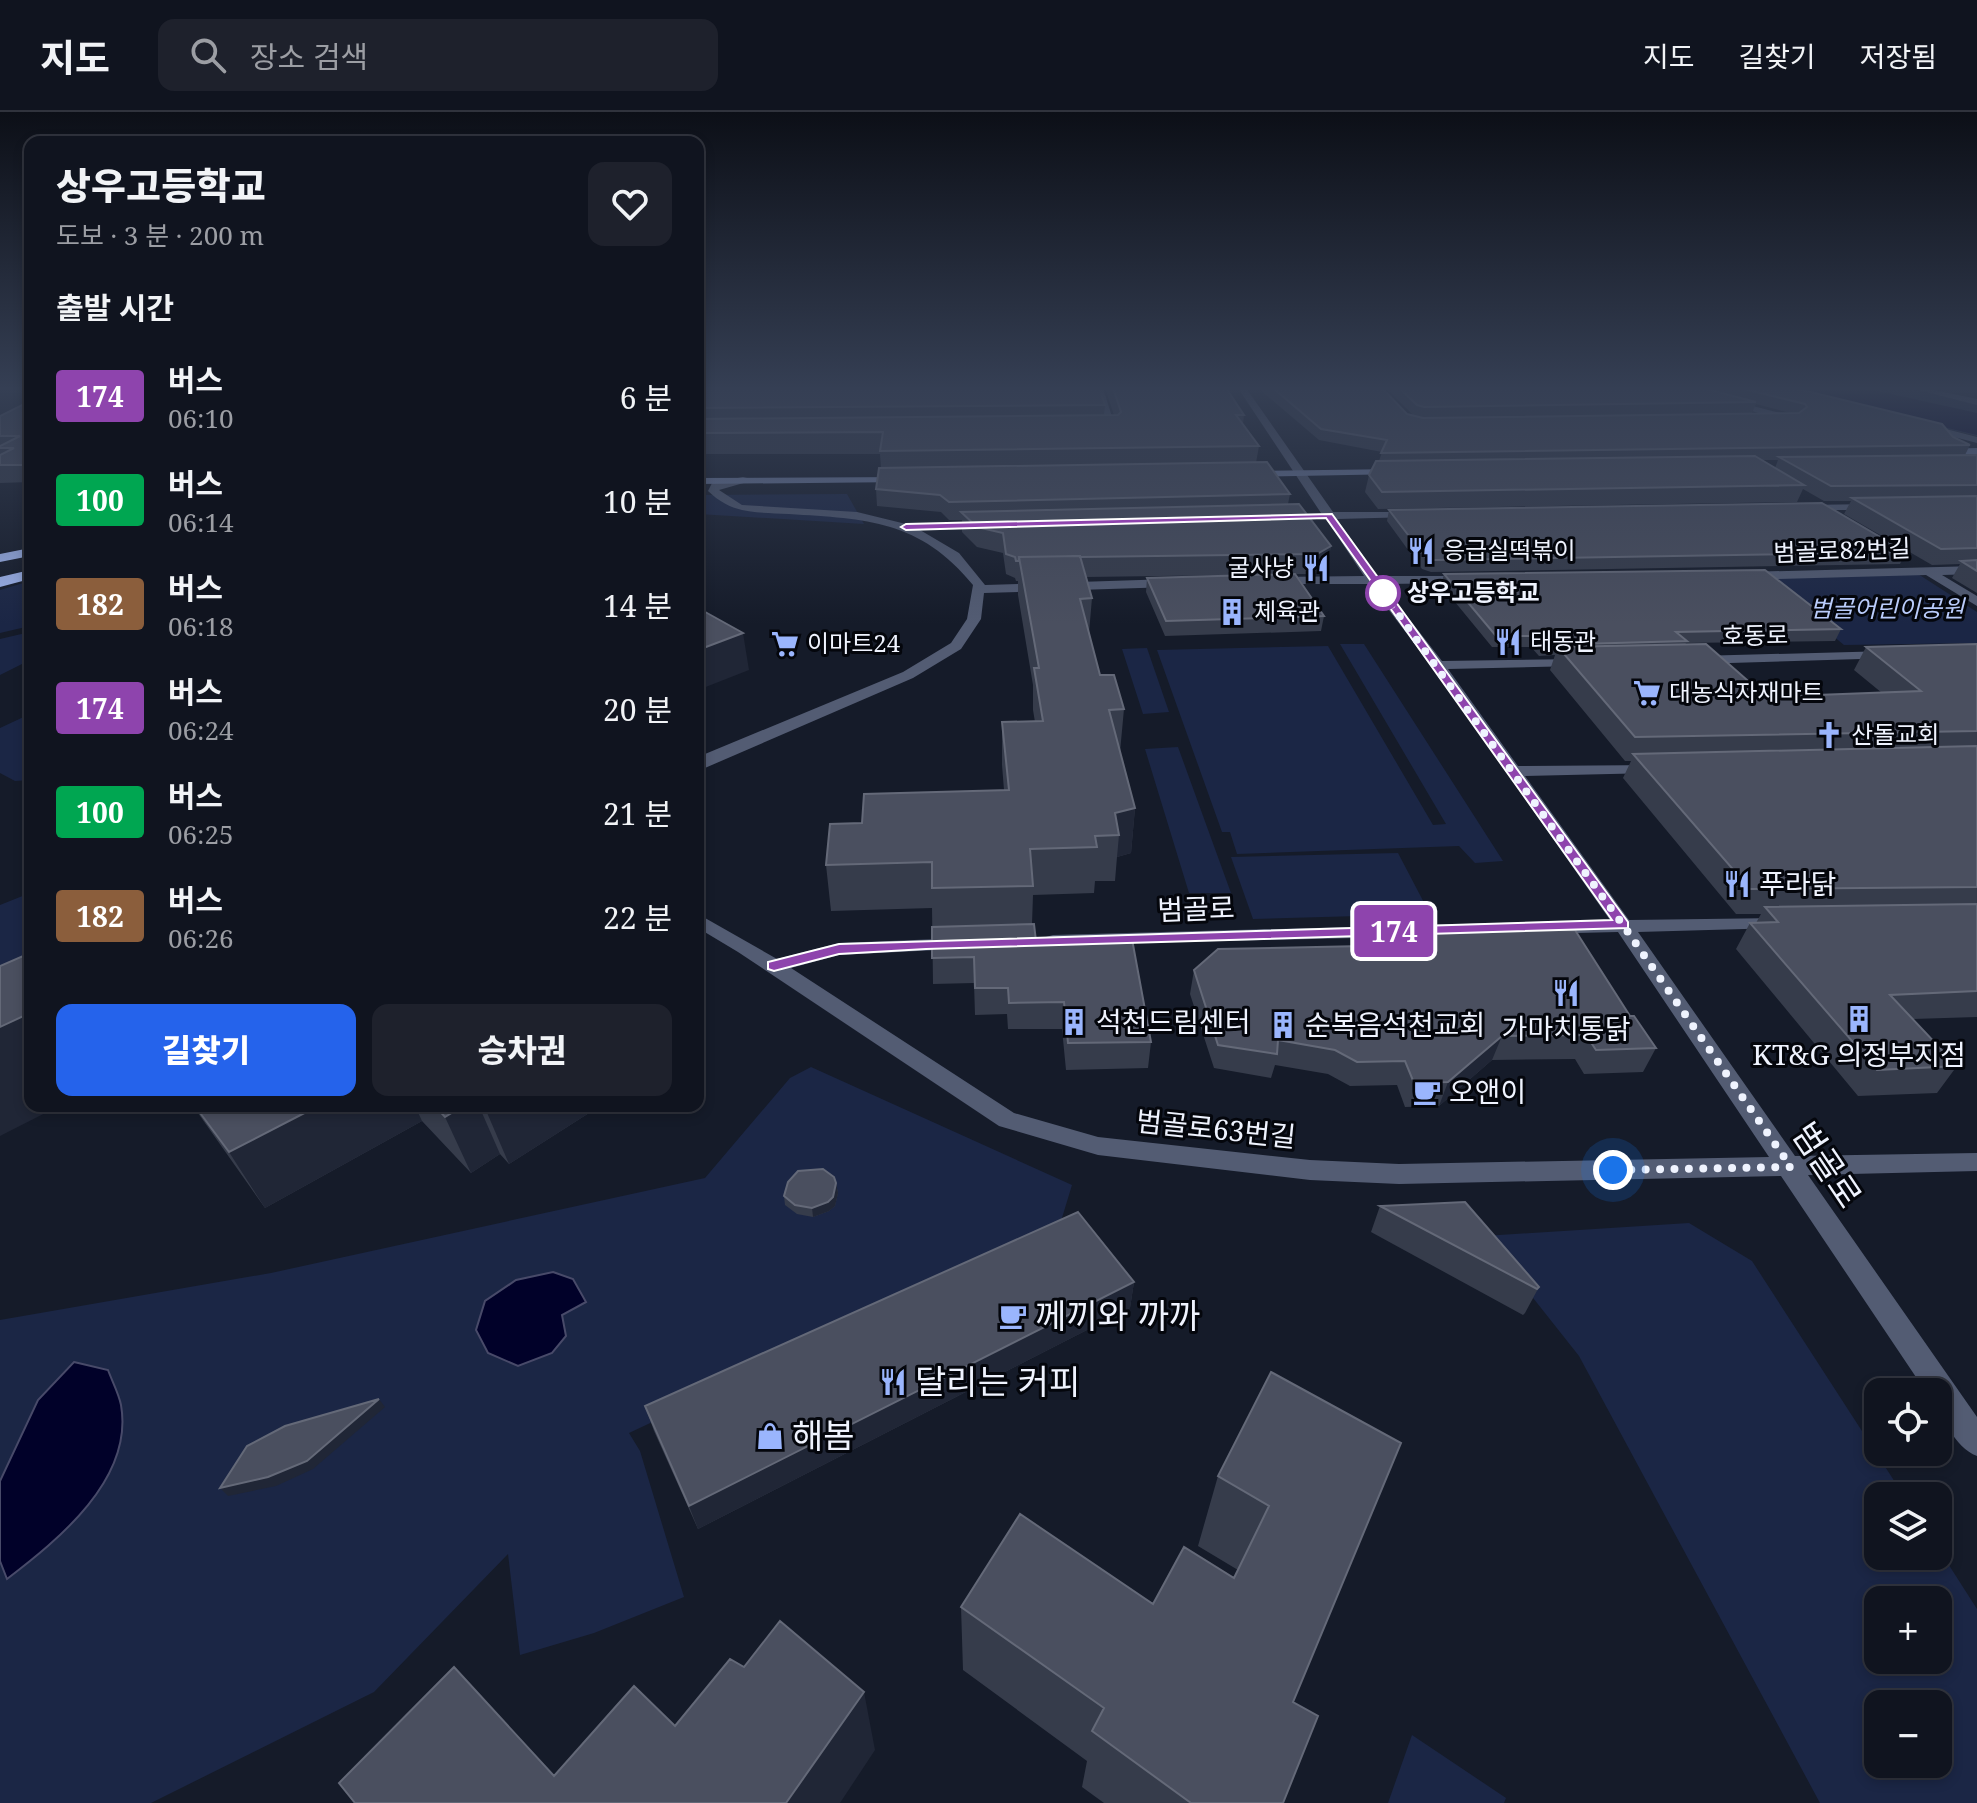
<!DOCTYPE html>
<html lang="ko">
<head>
<meta charset="utf-8">
<style>
	:root { --surface:#10141f; --page:#1e212c; --text:#f1f3f6; --muted:#9c9ea4; --line:#30333d; --accent:#2563eb }
	body { margin:0; font-family:"Noto Serif","Noto Sans KR",serif; background:var(--page); color:var(--text); height:100vh; display:flex; flex-direction:column; font-size:30px; white-space:nowrap }
	* { box-sizing:border-box; margin:0 }
	p { font-size:26px; color:var(--muted) }
	.icon { flex:none; width:44px; height:44px; fill:none; stroke:currentColor; stroke-width:2; stroke-linecap:round; stroke-linejoin:round }
	.map { position:relative; flex:1; overflow:hidden }
	.details { position:absolute; left:24px; top:24px; width:680px; height:976px; display:flex; flex-direction:column; background:var(--surface); border-radius:16px; box-shadow:0 4px 12px #0003,0 0 0 2px var(--line) }
	.details>* { flex:none }
	.badge { padding:0 16px; border-radius:6px; font-size:28px; line-height:52px }
	.controls { position:absolute; left:1864px; top:1266px; display:grid; gap:16px }
	.controls a { display:grid; place-items:center; width:88px; height:88px; border-radius:16px; background:var(--surface); box-shadow:0 4px 12px #0003,0 0 0 2px var(--line); font-size:40px }
	.you { position:absolute; width:40px; height:40px; margin:-20px; border:6px solid #fff; border-radius:50%; background:#1a73e8; box-shadow:0 0 0 12px #1a73e833 }
	.map>.badge { position:absolute; translate:-50% -50%; box-shadow:0 0 0 4px #fff }
	h2 { padding:0 32px; font-size:30px; line-height:72px }
	.round { display:grid; place-items:center; flex:none; width:84px; height:84px; border-radius:16px; background:var(--page) }
	.summary { display:flex; align-items:center; justify-content:space-between; height:136px; padding:0 32px }
	h1 { font-size:38px; font-weight:800; line-height:60px }
	.action { display:flex; gap:16px; margin-top:auto; padding:16px 32px }
	.action a { flex:1; height:92px; border-radius:16px; background:var(--accent); color:#fff; font-size:32px; font-weight:800; line-height:92px; text-align:center }
	.action a+a { background:var(--page); color:var(--text) }
	ul { padding:0; list-style:none }
	li { display:flex; align-items:center; gap:24px; height:104px; padding:0 32px }
	li div { flex:1 }
	li b { display:block; font-size:30px }
	li em { font-style:normal }
	li .badge { min-width:88px; font-weight:700; text-align:center }
	header { display:flex; align-items:center; gap:48px; box-sizing:border-box; height:112px; padding:0 40px; background:var(--surface); border-bottom:2px solid var(--line) }
	header strong { font-size:38px }
	nav { display:flex; gap:44px; margin-inline-start:auto; font-size:28px }
	.search { width:560px; height:72px; background:var(--page); display:flex; align-items:center; gap:20px; box-sizing:border-box; padding:0 28px; border-radius:16px; color:var(--muted); font-size:30px }
	.map>svg:first-child { display:block }
	.green { fill:#1b2645; fill-rule:evenodd }
	.water { fill:#010129; stroke:#484a69; stroke-width:2 }
	.lines { fill:none; stroke-linecap:round; stroke-linejoin:round }
	.river { fill:#010129; fill-rule:evenodd }
	.street { fill:#535c73; fill-rule:evenodd }
	.secondary { fill:#7381a5; fill-rule:evenodd }
	.highway { fill:#a2b8f1; fill-rule:evenodd }
	.wall { fill:#363c4b; fill-rule:evenodd }
	.shaded-wall { fill:#202636 }
	.building { fill:#4a4f5f; stroke:#646978; stroke-width:2 }
	.line { fill:#8e44ad; stroke:#fff; stroke-width:2 }
	.walk { stroke:#eff3fe; stroke-width:8; stroke-dasharray:0 14.4 }
	.stop-dot { fill:#fff; stroke:#8e44ad; stroke-width:4 }
	.labels { text-anchor:middle; stroke-width:6; stroke-linejoin:round; paint-order:stroke }
	.far-poi-label { font-size:24px; fill:#eff3fe; stroke:#04060c; text-anchor:start }
	.far-street-label { font-size:24px; fill:#eff3fe; stroke:#04060c }
	.far-stop-label { font-size:24px; font-weight:bold; fill:#eff3fe; stroke:#04060c; text-anchor:start }
	.far-park-label { font-size:24px; font-style:italic; fill:#baccfb; stroke:#04060c }
	.poi-label { font-size:28px; fill:#eff3fe; stroke:#04060c; text-anchor:start }
	.street-label { font-size:28px; fill:#eff3fe; stroke:#04060c }
	.near-street-label { font-size:34px; fill:#eff3fe; stroke:#04060c }
	.near-poi-label { font-size:34px; fill:#eff3fe; stroke:#04060c; text-anchor:start }
</style>
</head>
<body>
<header>
<strong>지도</strong>
<div class="search"><svg class="icon" aria-label="search" viewBox="0 0 24 24"><circle cx="10" cy="10" r="6"/><path d="M15 15l6 6"/></svg>장소 검색</div>
<nav><a>지도</a><a>길찾기</a><a>저장됨</a></nav>
</header>
<div class="map">
<svg width="1977" height="1691" viewBox="0 0 1977 1691">
	<rect width="100%" height="100%" fill="#151b29"/>
	<path class="green" d="M1774,276h131l72,16v32z
		M847,382l17,30 -166,-10v-19z
		M1918,462l59,38v31l-133,2 -81,-67z
		M30,469v45l-30,7v-43z
		M30,520v28l-30,15v-36z
		M1340,532h24l139,217 -28,2 -16,-17 -222,8 -7,-22h-8l-65,-182 171,-4 105,179 13,-1z
		M1147,536l22,64 -26,2 -21,-65z
		M30,602v66l-15,1 -15,-8v-45z
		M1178,635l53,146h-42l-44,-144z
		M1398,741l32,61 -177,5 -22,-62z
		M30,781v115l-30,14v-117z
		M811,955l261,118 -14,46 -429,202 11,18 44,146 -90,36 -74,22 -12,-101 -134,138 -223,111h-151v-483l271,-47 434,-95 85,-100z
		M1689,1111l63,38 152,235h-26v60h60v-8l39,61v194h-157l-241,-447 -95,-120zM1878,1488h60v60h-60zM1878,1592h60v60h-60z
		M1412,1623l94,63 -2,5h-116z"/>
	<path class="water" d="M553,1160l20,7 13,23 -24,13 4,21 -14,17 -34,13 -30,-13 -12,-23 9,-29 31,-21z
		M74,1250l34,8c4,11 11,24 13,35 13,74 -63,135 -114,174l-7,-18v-80l38,-81z"/>
	<g class="lines">
		<path class="river" d="M1803,276h61l113,25v22l-169,-40z"/>
		<path class="street" d="M1095,276h8l14,45 -18,-2 9,-3z
			M1238,276h8l87,124h84v4l-4,1 -76,2 40,57h97l2,3 -6,4 -88,1 60,77 140,-2v6l-5,1 -129,3 70,97 141,-1 2,3 -8,5 -128,3 104,144 159,-2 3,4 -10,6 -143,4 157,224 182,-3v18l-169,4 169,242v39c-22,-8 -39,-42 -39,-64h-12l-145,-216 -382,8 -89,-4 -212,-25 -99,-29 -261,-174 -40,-24v-14l79,45 62,-16 125,-5 3,5 -3,5 -7,1 -118,6 -48,13 223,145 84,24 212,23 89,4 370,-7 -151,-225 -572,13 -3,-4 3,-4 7,-2 557,-15 -177,-252 -64,-84h-98l-2,-3 6,-4 89,-1 -38,-57 -45,1 -6,-3 6,-3 40,-1z
			M1670,276h13l116,30 -12,3z
			M1910,276h14l53,11v6z
			M1923,311l54,14v6l-57,-15z
			M743,365l4,1v4l-28,8 23,15 115,7 49,12 87,-1 2,2 -6,3 -69,2 39,23 26,32 186,-6 6,4 -6,4 -187,6 -3,26 -20,30 -48,29 -215,93v-12l7,-5 198,-82 48,-29 16,-24 6,-34c-53,-65 -106,-66 -184,-71 -33,-2 -56,1 -81,-23l4,-8z
			M1805,393l68,-1 6,3 -6,3h-72v-4z
			M1977,454v8l-35,1 35,21v10l-51,-31 -180,5 -6,-4 6,-4z
			M1889,539l5,1v6l-197,6 -7,-4 7,-4z"/>
		<path class="secondary" d="M1977,336v6l-36,1 -5,-3 5,-3z
			M1397,357l4,1v4l-152,3 -5,-3 5,-3z
			M909,365v4l-4,1 -207,2v-6z"/>
		<path class="highway" d="M30,436v8l-30,6v-8z
			M30,458v9l-30,8v-10z"/>
	</g>
	<path class="wall" d="M698,276l407,17 -1,10h10l-9,-27h121l18,27 -1,9 16,22 -3,17 34,31 -2,10 43,42 -4,20 -14,8h-17l28,42 -3,15 -156,5 -19,-44 1,-14 87,-3 -148,2 6,21 -3,35 11,42 24,34 -4,43 15,56 -4,45 -14,4 -2,24h-20l-1,12 -61,2 -1,29 4,17 115,101 -3,26 -82,2 -4,-41h-54l-1,-15 -32,1 -1,-32 -41,1 -1,-76 -101,3 -5,-46 36,-42 142,-33 -2,-25v-43h33l-2,-12v-25l-15,-90v-14h-2l-1,-3 -9,-4 -3,-21 -26,-6 -15,-15v-12h-13l-8,-8 -64,-6 -1,-17 5,-21 -1,-14h-182z
		M1258,276h124l25,26 7,2 -28,-28h408l159,49 17,8 -5,10h12v138l-25,-15 8,-14 -28,1 -88,-51 7,-13h-27l-21,-12 -6,13 -419,7 -13,-17 4,-17 10,-14 3,-9 -63,-12zM1756,292l34,9h-38zM1762,348h16l-3,8z
		M30,289v81l-30,1v-67z
		M1389,398l517,42 -6,12 -469,8 -9,-3 -35,-48z
		M1444,462l397,55 -6,12 -149,2 -1,2 78,49 27,2 92,-3 -28,-23 12,-23 111,-3v373l-64,2 44,47 -20,27 -79,3 -122,-147 14,-26h6l5,-9h-25l-113,-136 8,-17h-6l-75,-91 5,-15 -16,1 -8,-9h-39l-51,-62z
		M1357,819l273,85 26,32 -13,24 -59,2 -9,-15 -83,1 -53,46 -34,1 -8,-22 -47,1 -22,-12 -53,-9 -4,13 -57,-10 -24,-74 4,-24 159,-24z
		M193,994h407l-91,58 -9,-10 -29,19 -49,-52 -157,87z
		M836,1071l2,10 -3,13 -6,5 -16,6 -16,-3 -12,-9 -1,-9z
		M1380,1094l159,81 -14,26 -2,2 -152,-83z
		M1134,1170l-4,26 -432,221 -44,-98 -9,-25z
		M1271,1260l22,330 -10,101h-179l-22,-16 5,-26 -124,-91 -2,-63 192,-3 81,-26 4,-8 -40,-24 20,-70z"/>
	<path class="shaded-wall" d="M1331,434l-4,20 -14,8 4,-20z
		M743,521l6,37 -51,20v-40z
		M1135,696l-4,45 -14,4 2,-22 -4,-22z
		M30,901v93h29l-59,30v-109z
		M1502,924l-10,24 -53,46 9,-24z
		M318,994h97l7,15 -157,87 -36,-56z
		M463,994h16l21,48 -29,19 -26,-56z
		M488,994h112l-91,58 -24,-56z
		M836,1071l2,10 -3,13 -6,5 -16,6 -1,-9z
		M1134,1170l-4,26 -432,221 -9,-23z
		M379,1287l6,8 -72,62 -37,17 -48,10 -8,-8z
		M864,1580l11,58 -35,53h-54z"/>
	<path class="building" d="M698,276h401l6,17 -407,3z
		M1113,276h113l18,27h-8l23,31 -379,5 3,-19 -185,1v-14l420,-4 3,-3z
		M1273,276h109l25,26 16,4 376,-5 8,-6 -2,-3 -65,-16h54l148,36 11,13 17,8 -589,8 6,-13 -66,-11z
		M1399,276h303l54,14 -332,5 -7,-2z
		M30,289v64h-30v-10l14,-7h-14v-2l20,-10h-20v-20z
		M1977,343v30l-146,1 -52,-29z
		M1755,344l49,29 -422,7 -13,-17 7,-14z
		M1267,350l23,32 -341,8 -9,-7 -64,-6 3,-21z
		M1977,384v52l-36,1 -89,-51z
		M1822,391l84,49 -472,8 -9,-3 -36,-47z
		M1299,392l32,42 -14,8 -237,3v-1l-61,1v4h-3l-1,-4 -9,-3 -3,-21 -26,-6 -16,-15z
		M1080,444l12,42 -12,1 20,76h14l10,34 -15,1 26,98 -20,5 4,22 -24,1 2,11 -67,2 3,37 -101,2v-26l-106,3 4,-41 32,-1 2,-29 145,-4 -7,-68 41,-1 -9,-53h5l-20,-111z
		M1977,448v11l-16,-10z
		M1765,458l76,59 -165,3 11,9 -145,4 -7,-9h-39l-52,-62z
		M1295,462l29,42 -158,5 -19,-43z
		M698,496l45,25 -45,17z
		M1706,532l57,50 27,2 131,-5 -55,-44 111,-3v87l-342,6 -77,-90z
		M1977,634v141l-227,2 -117,-135z
		M1977,792v87l-87,4 67,71 -80,4 -127,-147 28,-1 -13,-15z
		M1034,812l2,17 96,-2 19,103 -83,1 -4,-41 -55,1 -1,-15h-33l-1,-31 -42,1v-31z
		M1575,818l55,86h4l22,32 -60,2 -10,-15 -84,1 -54,46 -34,1 -9,-22 -48,1 -22,-12 -57,-10 -1,14 -59,-9 -24,-75 24,-21 145,-3 -6,-15z
		M30,841v60l-30,14v-61z
		M195,994h123l-89,46z
		M435,994h28l-18,11z
		M823,1057l11,8 2,6 -3,14 -5,5 -16,6 -17,-3 -11,-9 4,-14 10,-11z
		M1465,1090l74,85 -2,2 -157,-83z
		M1078,1100l56,70 -445,224 -44,-100z
		M1271,1260l130,71 -108,259 25,14 -35,87h-92l-99,-72 12,-23 -143,-101 59,-93 133,90 31,-57 50,31 35,-72 -51,-30z
		M379,1287l-72,62 -39,16 -48,11 27,-42 38,-20z
		M780,1509l84,71 -78,111h-431l-16,-20 115,-116 100,109 80,-90 41,40 55,-67 14,8z"/>
	<linearGradient id="sky" x2="0" y2="1"><stop stop-color="#0c0f17"/><stop offset="0.54" stop-color="#353f54"/><stop offset="1" stop-color="#353f54" stop-opacity="0"/></linearGradient>
	<rect width="1977" height="512" fill="url(#sky)"/>
	<path class="line" d="M1332,402l296,408v6l-702,21 -87,5 -65,17 -6,-2v-7l71,-18 773,-24 -286,-402 -420,12 -5,-3 5,-3z"/>
	<g class="lines">
		<path class="walk" d="M1383,481l240,332 168,242 -178,3"/>
	</g>
	<defs>
		<g id="restaurant-bare" transform="scale(2.16)"><path d="M-5-6h1v4h1v-4h1v4h1v-4h1v5L-1.5 .5V6h-2V.5L-5-1ZM5-6V6H3V1.5H1.5Q1.5-4 5-6Z" fill="#9ab5fd" stroke="#04060c" stroke-width="2.5" paint-order="stroke"/></g>
		<g id="building-bare" transform="scale(2.16)"><path d="M-4-6H4V6H1V3H-1V6H-4ZM-2.5-4.3h1.7v1.8h-1.7ZM.8-4.3h1.7v1.8H.8ZM-2.5-1h1.7V.8h-1.7ZM.8-1h1.7V.8H.8Z" fill="#9ab5fd" stroke="#04060c" stroke-width="2.5" paint-order="stroke"/></g>
		<g id="supermarket-bare" transform="scale(2.16)"><path d="M-6-5.5h2.5l.6 2H6L4.5 2H-2.5L-4.4-4H-6ZM-1.5 3.2a1.3 1.3 0 1 0 .1 0ZM3 3.2a1.3 1.3 0 1 0 .1 0Z" fill="#9ab5fd" stroke="#04060c" stroke-width="2.5" paint-order="stroke"/></g>
		<g id="church-bare" transform="scale(2.16)"><path d="M-1.2-6h2.4v3.5h3.3v2.4h-3.3V6h-2.4V-.1h-3.3v-2.4h3.3Z" fill="#9ab5fd" stroke="#04060c" stroke-width="2.5" paint-order="stroke"/></g>
		<g id="cafe-bare" transform="scale(2.16)"><path d="M-5.5-4.5H6V0H3Q3 3.5 0 3.5H-2.5Q-5.5 3.5-5.5 0ZM3-3.2v2h1.7v-2ZM-6 4.5H4V6H-6Z" fill="#9ab5fd" stroke="#04060c" stroke-width="2.5" paint-order="stroke"/></g>
		<g id="shop-bare" transform="scale(2.16)"><path d="M-5-2.5h2.3a2.7 3.5 0 0 1 5.4 0H5L5.5 6h-11ZM-1.5-2.5h3a1.5 2.3 0 0 0-3 0Z" fill="#9ab5fd" stroke="#04060c" stroke-width="2.5" paint-order="stroke"/></g>
	</defs>
	<g fill-rule="evenodd">
		<use href="#restaurant-bare" x="1421" y="439"/>
		<use href="#restaurant-bare" x="1316" y="456"/>
		<use href="#building-bare" x="1232" y="500"/>
		<use href="#restaurant-bare" x="1508" y="530"/>
		<use href="#supermarket-bare" x="785" y="532"/>
		<use href="#supermarket-bare" x="1647" y="581"/>
		<use href="#church-bare" x="1829" y="623"/>
		<use href="#restaurant-bare" x="1737" y="772"/>
		<use href="#restaurant-bare" x="1566" y="881"/>
		<use href="#building-bare" x="1859" y="907"/>
		<use href="#building-bare" x="1074" y="910"/>
		<use href="#building-bare" x="1283" y="913"/>
		<use href="#cafe-bare" x="1427" y="980"/>
		<use href="#cafe-bare" x="1013" y="1204"/>
		<use href="#restaurant-bare" x="893" y="1270"/>
		<use href="#shop-bare" x="770" y="1324"/>
	</g>
	<circle class="stop-dot" cx="1383" cy="481" r="16"/>
	<g class="labels">
		<g class="far-poi-label">
			<text x="1443" y="447">응급실떡볶이</text>
			<text x="1294" y="464" text-anchor="end">굴사냥</text>
			<text x="1254" y="508">체육관</text>
			<text x="1530" y="538">태동관</text>
			<text x="807" y="540">이마트24</text>
			<text x="1669" y="589">대농식자재마트</text>
			<text x="1851" y="631">산돌교회</text>
		</g>
		<g class="far-street-label">
			<text transform="translate(1842 439) rotate(-2)" y="8">범골로82번길</text>
			<text transform="translate(1755 524) rotate(-1)" y="8">호동로</text>
		</g>
		<g class="far-stop-label">
			<text x="1407" y="489">상우고등학교</text>
		</g>
		<g class="far-park-label">
			<text x="1887" y="505">범골어린이공원</text>
		</g>
		<g class="poi-label">
			<text x="1759" y="782">푸라닭</text>
			<text x="1096" y="920">석천드림센터</text>
			<text x="1305" y="923">순복음석천교회</text>
			<text x="1566" y="927" text-anchor="middle">가마치통닭</text>
			<text x="1859" y="953" text-anchor="middle">KT&amp;G 의정부지점</text>
			<text x="1449" y="990">오앤이</text>
		</g>
		<g class="street-label">
			<text transform="translate(1196 797) rotate(-2)" y="10">범골로</text>
			<text transform="translate(1216 1017) rotate(6)" y="10">범골로63번길</text>
		</g>
		<g class="near-street-label">
			<text transform="translate(1827 1053) rotate(56)" y="12">범골로</text>
		</g>
		<g class="near-poi-label">
			<text x="1035" y="1216">께끼와 까까</text>
			<text x="915" y="1282">달리는 커피</text>
			<text x="792" y="1336">해봄</text>
		</g>
	</g>
</svg>
<div class="controls">
<a><svg class="icon" aria-label="locate" viewBox="0 0 24 24"><circle cx="12" cy="12" r="6"/><path d="M12 2v4M12 18v4M2 12h4M18 12h4"/></svg></a>
<a><svg class="icon" aria-label="layers" viewBox="0 0 24 24"><path d="M12 4l9 5-9 5-9-5zM3 14l9 5 9-5"/></svg></a>
<a>+</a>
<a>−</a>
</div>
<div class="you" style="left:1613px;top:1058px"></div>
<b class="badge" style="left:1394px;top:819px;background:#8e44ad;color:#fff">174</b>
<section class="details">
<div class="summary"><div><h1>상우고등학교</h1><p>도보 · 3 분 · 200 m</p></div><a class="round"><svg class="icon" aria-label="heart" viewBox="0 0 24 24"><path d="M12 20l-8-8c-3-5 5-10 8-4 3-6 11-1 8 4z"/></svg></a></div>
<h2>출발 시간</h2>
<ul>
<li><span class="badge" style="background:#8e44ad;color:#fff">174</span><div><b>버스</b><p>06:10</p></div><em>6 분</em></li>
<li><span class="badge" style="background:#00a651;color:#fff">100</span><div><b>버스</b><p>06:14</p></div><em>10 분</em></li>
<li><span class="badge" style="background:#8b5e3c;color:#fff">182</span><div><b>버스</b><p>06:18</p></div><em>14 분</em></li>
<li><span class="badge" style="background:#8e44ad;color:#fff">174</span><div><b>버스</b><p>06:24</p></div><em>20 분</em></li>
<li><span class="badge" style="background:#00a651;color:#fff">100</span><div><b>버스</b><p>06:25</p></div><em>21 분</em></li>
<li><span class="badge" style="background:#8b5e3c;color:#fff">182</span><div><b>버스</b><p>06:26</p></div><em>22 분</em></li>
</ul>
<div class="action"><a>길찾기</a><a>승차권</a></div>
</section>
</div>
</body>
</html>
